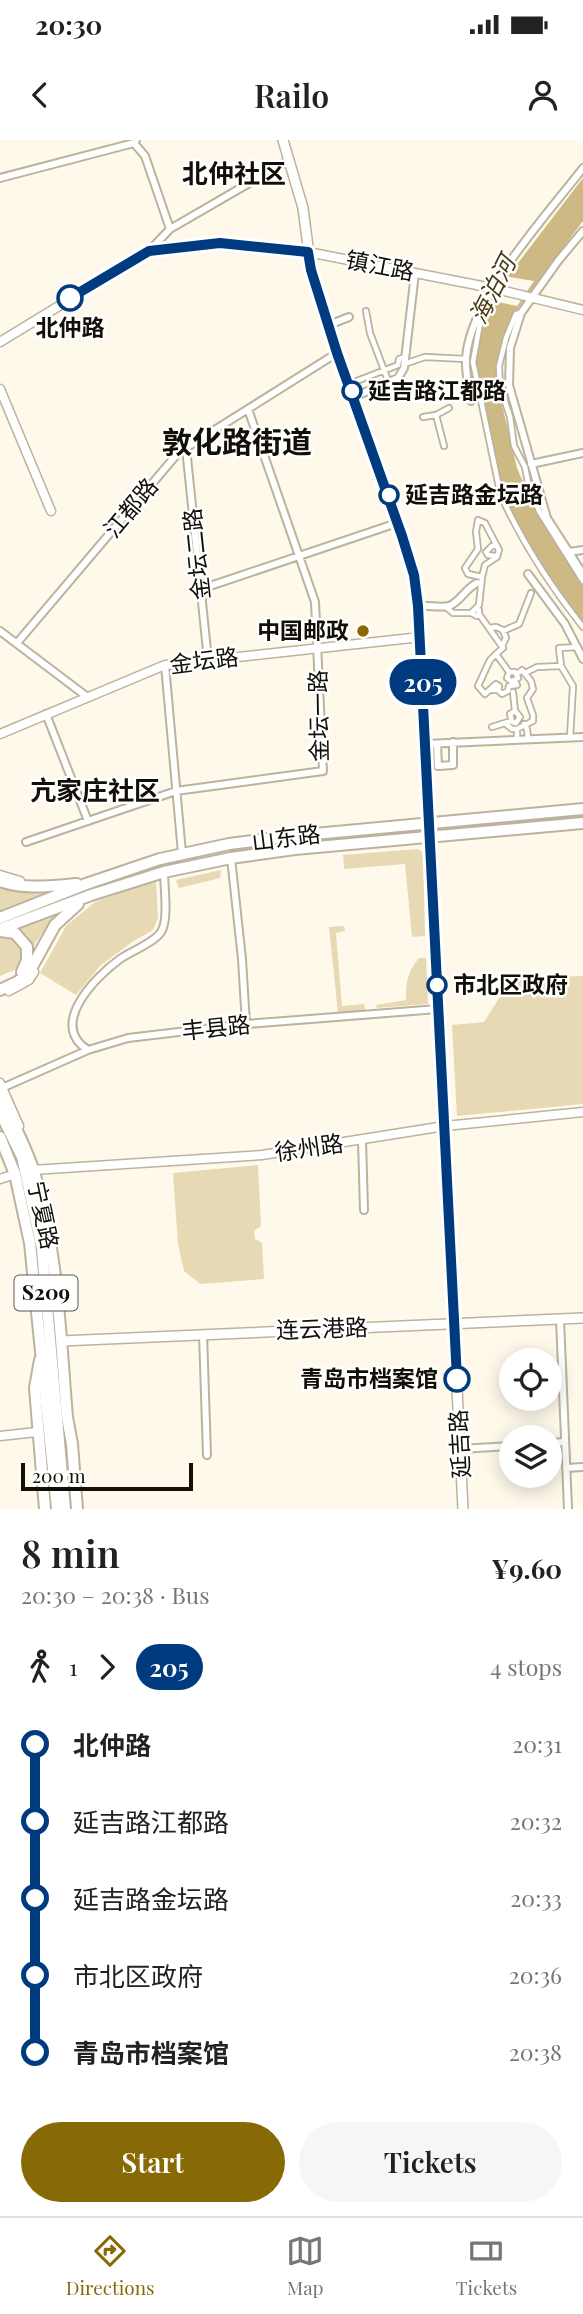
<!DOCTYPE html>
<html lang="en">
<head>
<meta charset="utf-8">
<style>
	:root { --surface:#fff; --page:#f6f6f6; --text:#222; --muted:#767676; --line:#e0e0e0; --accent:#876a06 }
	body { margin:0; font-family:"Playfair Display","Noto Sans SC",serif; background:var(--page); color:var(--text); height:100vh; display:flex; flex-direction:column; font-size:26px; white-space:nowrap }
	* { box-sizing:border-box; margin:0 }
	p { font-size:23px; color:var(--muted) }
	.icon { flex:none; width:38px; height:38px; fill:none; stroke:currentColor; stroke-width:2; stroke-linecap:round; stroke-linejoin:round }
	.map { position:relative; height:1369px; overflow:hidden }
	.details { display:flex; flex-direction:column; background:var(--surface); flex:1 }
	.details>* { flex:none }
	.badge { padding:0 14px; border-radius:23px; font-size:24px; line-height:46px }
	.fabs { position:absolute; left:499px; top:1208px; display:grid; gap:14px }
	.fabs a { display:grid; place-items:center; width:63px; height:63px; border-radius:50%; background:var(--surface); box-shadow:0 4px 18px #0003; font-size:35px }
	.scale { position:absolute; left:21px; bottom:18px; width:172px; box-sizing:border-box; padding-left:7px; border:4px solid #120f07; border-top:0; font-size:19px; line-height:24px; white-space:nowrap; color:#120f07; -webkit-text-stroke:5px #fff; paint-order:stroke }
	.map>.badge { position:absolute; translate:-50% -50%; box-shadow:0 0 0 4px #fff }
	.legs { display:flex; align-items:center; gap:10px; height:77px; padding:0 21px; font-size:23px }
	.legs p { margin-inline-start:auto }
	.headline { display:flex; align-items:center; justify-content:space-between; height:119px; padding:0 21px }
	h1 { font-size:38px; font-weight:600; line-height:52px }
	.button { display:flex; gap:14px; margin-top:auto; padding:14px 21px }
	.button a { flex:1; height:80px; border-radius:42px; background:var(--accent); color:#fff; font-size:28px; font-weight:600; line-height:80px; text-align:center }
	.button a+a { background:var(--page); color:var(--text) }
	ul { padding:0 21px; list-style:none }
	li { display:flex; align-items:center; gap:24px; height:77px; font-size:26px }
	li i { display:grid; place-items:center; width:10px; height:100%; margin:0 9px; background:currentColor }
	li i::after { content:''; width:18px; height:18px; margin:-9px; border:5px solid; border-radius:50%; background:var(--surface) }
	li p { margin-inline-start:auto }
	li:first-child i { background:linear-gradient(#0000 50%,currentColor 0) }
	li:last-child i { background:linear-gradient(currentColor 50%,#0000 0) }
	.status { display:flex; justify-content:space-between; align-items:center; height:49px; padding:0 35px; background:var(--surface); direction:ltr }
	.status svg { height:19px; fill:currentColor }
	header { display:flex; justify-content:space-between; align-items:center; height:91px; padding:0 21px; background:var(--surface); font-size:32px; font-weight:600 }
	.tabs { display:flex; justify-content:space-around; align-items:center; height:98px; border-top:2px solid var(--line); background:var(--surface); font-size:19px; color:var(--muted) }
	.tabs a { display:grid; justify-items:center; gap:4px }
	.tabs .current { color:var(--accent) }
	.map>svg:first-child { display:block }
	.green { fill:#e7d9b3 }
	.water { fill:#cdb984 }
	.pier { fill:#fef9eb }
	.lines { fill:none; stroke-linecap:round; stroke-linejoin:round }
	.pedestrian-casing { stroke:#bbb39d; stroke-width:8 }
	.minor-casing { stroke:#bbb39d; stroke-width:10 }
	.tertiary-casing { stroke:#bbb39d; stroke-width:11 }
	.secondary-casing { stroke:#bbb39d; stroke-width:12 }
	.primary-casing { stroke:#bbb39d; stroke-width:14 }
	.trunk-casing { stroke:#bbb39d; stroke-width:14 }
	.pedestrian { stroke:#fff; stroke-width:4.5 }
	.minor { stroke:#fff; stroke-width:6 }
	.tertiary { stroke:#fff; stroke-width:8 }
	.secondary { stroke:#fff; stroke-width:9 }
	.primary { stroke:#fff; stroke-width:10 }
	.trunk { stroke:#fff; stroke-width:10 }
	.line-1-casing { stroke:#fff; stroke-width:16 }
	.line-1 { stroke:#003b80; stroke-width:10 }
	.stop-1-dot { fill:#fff; stroke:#003b80; stroke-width:3.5 }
	.poi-dot { fill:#876a06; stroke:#fff; stroke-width:2.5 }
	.labels { text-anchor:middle; stroke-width:5; stroke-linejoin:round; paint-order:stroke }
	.shield { fill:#fff; stroke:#595751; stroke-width:2 }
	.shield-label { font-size:21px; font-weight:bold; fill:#120f07 }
	.street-label { font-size:23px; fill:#120f07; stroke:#fff }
	.stop-label { font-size:23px; font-weight:bold; fill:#120f07; stroke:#fff; text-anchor:start }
	.poi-label { font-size:23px; font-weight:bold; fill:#120f07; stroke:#fff; text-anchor:end }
	.water-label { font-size:24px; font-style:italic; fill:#4b3c12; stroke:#fff }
	.quarter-label { font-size:26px; font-weight:bold; fill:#120f07; stroke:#fff }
	.district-label { font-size:30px; font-weight:bold; fill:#120f07; stroke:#fff }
</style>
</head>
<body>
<div class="status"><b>20:30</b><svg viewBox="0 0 49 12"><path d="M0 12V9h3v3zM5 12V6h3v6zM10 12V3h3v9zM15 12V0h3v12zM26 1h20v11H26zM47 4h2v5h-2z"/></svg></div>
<header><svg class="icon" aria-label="back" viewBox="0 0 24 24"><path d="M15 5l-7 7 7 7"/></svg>Railo<svg class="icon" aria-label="person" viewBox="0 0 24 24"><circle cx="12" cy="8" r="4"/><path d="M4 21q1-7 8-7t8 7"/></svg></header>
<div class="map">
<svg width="583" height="1369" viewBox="0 0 583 1369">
	<rect width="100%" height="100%" fill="#fef9eb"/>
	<path class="green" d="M417,709l6,3 2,84 -13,1 -7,-73 -61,5 -1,-14z
		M221,730l-1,8 -41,10 -3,-8z
		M156,740l2,38 -5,12 -21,12 -32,24 -24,29 -36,-22 26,-47 29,-24z
		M0,747l21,5 37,-4 10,19 -17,14 -34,48 -17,7z
		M344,786l1,5 -9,2 6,73 22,-2 1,6 -27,3 -9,-86z
		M419,818h7l2,46 -51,4 -1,-3 30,-5c0,-18 1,-27 13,-42z
		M583,836v128l-126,12 -5,-91 32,-3 27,-43z
		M258,1025l3,61 -7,5 1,8 7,4 2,36 -64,5 -16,-13 -6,-27 -5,-71z"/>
	<path class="water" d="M583,38v43l-70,94 -15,44 -1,12 2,21 18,76 19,44 47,74v38l-60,-85 -20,-42 -28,-136 8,-44 12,-24z"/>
	<path class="pier" d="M504,136l30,5 -17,25 -29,-6z"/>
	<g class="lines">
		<g class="pedestrian-casing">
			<path id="pedestrian" d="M366,171l4,22 17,45
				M482,172l-9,50 27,130
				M521,173l-5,1 -10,24 -7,28 1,20 10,31 4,29 11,21 3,16 11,28 44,70
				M404,224l21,-7 41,2
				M349,244l49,-19 1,-6 6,-2
				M436,275l13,-7
				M423,277l13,-2 8,31
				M503,360c22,47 48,87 80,127
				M496,416l-8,-1 -2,-3 6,-6h5
				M446,467l7,6h18l4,-4 4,1v4l-2,2 -6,-3
				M475,469l4,-4 3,-28 -14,-3 -3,-6 13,-19 -2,-17 2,-12 7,3 14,27 -2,7 -12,8 -3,12
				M479,474l24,34 -7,6 13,18h6l3,6 -6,4 -5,-4 2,-6
				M489,488l7,-1 7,3 3,8 -4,8
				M503,491l16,-7 12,-31
				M561,526l-2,-18 19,-1
				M525,533l12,-6 24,-1 12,20 -3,52
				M517,534l5,-4 9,11 2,8 -6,9 6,17v6l-16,8
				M491,550h7l1,-4 -3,-2 -11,10 -7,-8 12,-26 6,-6
				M498,550l4,4 6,-3 1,-5 8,-1 -3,-5
				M513,552l2,19 -5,3 2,8 4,1 4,-6 -5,-6
				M506,584l6,5h5v11
				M524,584l3,5 1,10
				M492,587l16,-5"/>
		</g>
		<g class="minor-casing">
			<path id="minor" d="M134,3l11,13 25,73
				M0,38l134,-35 2,-3
				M583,91l-25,30 -37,52 -11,35 -1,37 38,133 36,56
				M149,111l21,-22 119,-69
				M329,185l20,-8
				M354,257l44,-19 6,-10 11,-95
				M471,261c-2,-13 -6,-29 -5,-43 4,-60 80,-142 117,-190
				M186,308l22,212
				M531,324l52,-11
				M569,412l14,-2
				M528,434l37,50 18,35
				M201,449l196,-66
				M418,466c10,-1 22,2 31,0 11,-4 17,-18 28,-23
				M0,491l86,65
				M17,503l161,-190 159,-100
				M165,525l17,188
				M46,574l42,107
				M426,604l157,-7
				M437,604l1,22 15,-1v-23
				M26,702l150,-51 147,-20 -8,-169 -67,-193
				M231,718l11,101 4,65
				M88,910c-40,-25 7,-73 32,-91 10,-7 35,-17 41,-27 8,-12 3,-45 3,-60
				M2,948l86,-38 40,-12 118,-14 192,-15
				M362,1000l2,70
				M560,1179l8,190
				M203,1194l4,121
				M550,1303l15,-1
				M460,1309l51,-3
				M566,1328l17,-1"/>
		</g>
		<g class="tertiary-casing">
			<path id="tertiary" d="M0,202l149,-91 54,-7h35l70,8 184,36 91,22
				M0,249l51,122
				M0,594l165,-69 256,-28
				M0,735l20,6
				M9,851l20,-11 5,-8
				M0,943l19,43
				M33,1030l229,-15 183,-29 138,-14
				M0,1039l15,-5 -1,-2
				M0,1296l37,-4"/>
		</g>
		<g class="secondary-casing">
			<path id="secondary" d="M283,0l20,68 8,62 26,83 65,183 12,39 4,31 45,903
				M61,1201l522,-23"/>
		</g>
		<g class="primary-casing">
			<path id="primary" d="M0,741c25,9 51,5 77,3
				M0,778l86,-34 74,-25 69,-15 64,-8 290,-27
				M0,789l91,-34 73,-23 67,-14 64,-9 288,-26
				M0,791l15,2 12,14v13l-5,12
				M0,850l17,-8 11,-8 27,-49 23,-21
				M0,956c12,24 24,47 33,73 25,79 27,166 34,248l5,27 5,65
				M40,1220l-5,28 10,121"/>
		</g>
		<g class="trunk-casing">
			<path id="trunk" d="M0,972l22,45 20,92 23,260
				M0,997l15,37 15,69 27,266"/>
		</g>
		<use href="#pedestrian" class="pedestrian"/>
		<use href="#minor" class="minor"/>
		<use href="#tertiary" class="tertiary"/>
		<use href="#secondary" class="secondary"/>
		<use href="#primary" class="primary"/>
		<use href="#trunk" class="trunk"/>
	</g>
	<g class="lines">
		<g class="line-1-casing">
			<path id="line-1" d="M70,158l79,-47 71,-8 88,9 3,18 26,83 65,183 12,39 4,31 39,773"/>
		</g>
		<use href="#line-1" class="line-1"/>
	</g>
	<g class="stop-1-dot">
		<circle cx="70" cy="158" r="12"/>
		<circle cx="352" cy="251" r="9"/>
		<circle cx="389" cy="355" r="9"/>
		<circle cx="437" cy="845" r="9"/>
		<circle cx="457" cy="1239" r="12"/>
	</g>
	<circle class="poi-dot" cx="363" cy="491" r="7"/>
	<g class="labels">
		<rect class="shield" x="14.5" y="1135.5" width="63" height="35" rx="5"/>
		<g class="shield-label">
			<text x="46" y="1160">S209</text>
		</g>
		<g class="street-label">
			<text transform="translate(380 126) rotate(11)" y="8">镇江路</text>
			<text transform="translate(131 368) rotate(-50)" y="8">江都路</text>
			<text transform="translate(197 414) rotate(-96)" y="8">金坛二路</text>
			<text transform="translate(204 521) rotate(-7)" y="8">金坛路</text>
			<text transform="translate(319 576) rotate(-91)" y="8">金坛一路</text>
			<text transform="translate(286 698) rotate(-7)" y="8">山东路</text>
			<text transform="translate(216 888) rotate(-6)" y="8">丰县路</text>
			<text transform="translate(309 1008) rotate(-8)" y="8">徐州路</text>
			<text transform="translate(43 1075) rotate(78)" y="8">宁夏路</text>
			<text transform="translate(322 1189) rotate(-2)" y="8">连云港路</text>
			<text transform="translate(460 1304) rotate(-93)" y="8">延吉路</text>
		</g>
		<g class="stop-label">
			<text x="70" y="196" text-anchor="middle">北仲路</text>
			<text x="368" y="259">延吉路江都路</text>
			<text x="405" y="363">延吉路金坛路</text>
			<text x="453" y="853">市北区政府</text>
			<text x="438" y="1247" text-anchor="end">青岛市档案馆</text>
		</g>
		<g class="poi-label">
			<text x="349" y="499">中国邮政</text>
		</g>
		<g class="water-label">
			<text transform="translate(493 150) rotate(-63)" y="8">海泊河</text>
		</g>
		<g class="quarter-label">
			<text x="234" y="43">北仲社区</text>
			<text x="95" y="660">亢家庄社区</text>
		</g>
		<g class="district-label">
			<text x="237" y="313">敦化路街道</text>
		</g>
	</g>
</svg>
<div class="fabs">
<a><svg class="icon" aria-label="locate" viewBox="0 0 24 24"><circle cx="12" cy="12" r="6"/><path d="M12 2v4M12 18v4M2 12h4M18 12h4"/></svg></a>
<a><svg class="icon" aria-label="layers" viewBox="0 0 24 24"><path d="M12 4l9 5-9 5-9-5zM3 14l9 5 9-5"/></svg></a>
</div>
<div class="scale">200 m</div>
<b class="badge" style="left:423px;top:542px;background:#003b80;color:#fff">205</b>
</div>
<section class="details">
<div class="headline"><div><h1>8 min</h1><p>20:30 – 20:38 · Bus</p></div><b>¥9.60</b></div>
<div class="legs"><svg class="icon" aria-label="walk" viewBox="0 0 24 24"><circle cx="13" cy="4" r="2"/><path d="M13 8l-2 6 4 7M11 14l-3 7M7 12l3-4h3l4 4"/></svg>1<svg class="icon" aria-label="forward" viewBox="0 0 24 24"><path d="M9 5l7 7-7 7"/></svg><b class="badge" style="background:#003b80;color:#fff">205</b><p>4 stops</p></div>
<ul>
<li><i style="color:#003b80"></i><b>北仲路</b><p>20:31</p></li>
<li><i style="color:#003b80"></i><span>延吉路江都路</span><p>20:32</p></li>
<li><i style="color:#003b80"></i><span>延吉路金坛路</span><p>20:33</p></li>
<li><i style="color:#003b80"></i><span>市北区政府</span><p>20:36</p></li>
<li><i style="color:#003b80"></i><b>青岛市档案馆</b><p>20:38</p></li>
</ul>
<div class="button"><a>Start</a><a>Tickets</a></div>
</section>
<nav class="tabs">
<a class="current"><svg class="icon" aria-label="directions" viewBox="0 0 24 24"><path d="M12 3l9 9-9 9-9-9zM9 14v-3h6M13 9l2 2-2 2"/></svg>Directions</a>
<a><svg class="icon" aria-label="map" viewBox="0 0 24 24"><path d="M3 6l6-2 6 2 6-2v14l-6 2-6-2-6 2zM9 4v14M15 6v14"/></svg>Map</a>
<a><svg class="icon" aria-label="tickets" viewBox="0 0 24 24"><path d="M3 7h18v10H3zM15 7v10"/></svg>Tickets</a>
</nav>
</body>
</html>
